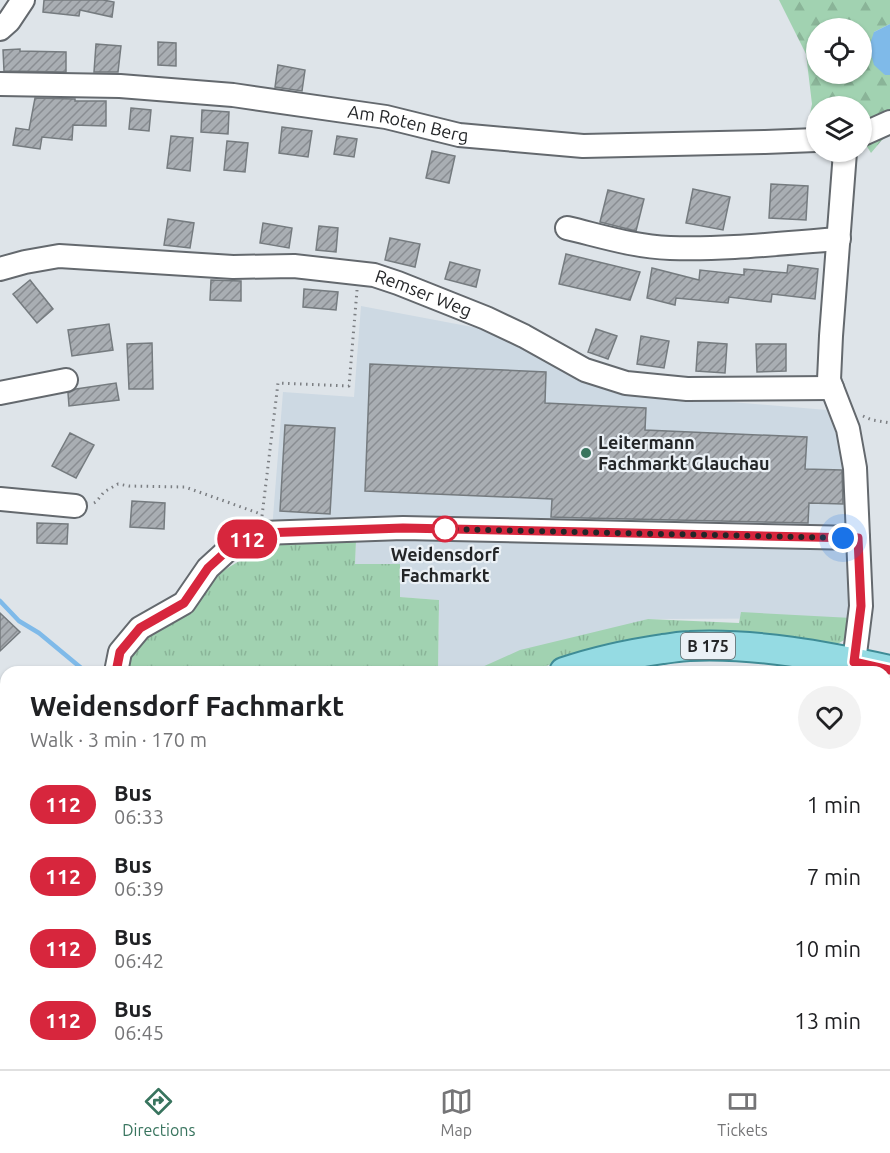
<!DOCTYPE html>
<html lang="en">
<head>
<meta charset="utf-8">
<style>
	:root { --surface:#fff; --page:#f2f2f2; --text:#202124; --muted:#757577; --line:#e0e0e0; --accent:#38745e }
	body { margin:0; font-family:Ubuntu,sans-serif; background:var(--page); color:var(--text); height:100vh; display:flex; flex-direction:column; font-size:22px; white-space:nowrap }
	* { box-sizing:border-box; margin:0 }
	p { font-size:20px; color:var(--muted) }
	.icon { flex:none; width:33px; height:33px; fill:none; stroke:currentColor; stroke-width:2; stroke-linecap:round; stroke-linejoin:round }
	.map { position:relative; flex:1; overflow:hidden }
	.side { position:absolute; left:0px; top:666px; width:891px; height:404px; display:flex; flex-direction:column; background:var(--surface); border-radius:18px 18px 0 0; box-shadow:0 2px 4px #0004 }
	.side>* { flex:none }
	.badge { padding:0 12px; border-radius:20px; font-size:21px; line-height:39px }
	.buttons { position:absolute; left:806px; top:18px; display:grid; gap:12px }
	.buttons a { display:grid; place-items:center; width:66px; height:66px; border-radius:50%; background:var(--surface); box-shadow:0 2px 4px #0004; font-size:30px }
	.you { position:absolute; width:30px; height:30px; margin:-15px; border:4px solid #fff; border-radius:50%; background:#1a73e8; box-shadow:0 0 0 9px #1a73e833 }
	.map>.badge { position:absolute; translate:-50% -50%; box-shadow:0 0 0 3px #fff }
	.round { display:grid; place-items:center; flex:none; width:63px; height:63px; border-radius:32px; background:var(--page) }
	.head { display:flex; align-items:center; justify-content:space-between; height:102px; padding:0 30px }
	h1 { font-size:28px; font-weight:600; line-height:45px }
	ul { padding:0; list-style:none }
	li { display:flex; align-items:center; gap:18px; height:72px; padding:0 30px }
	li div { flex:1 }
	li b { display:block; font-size:22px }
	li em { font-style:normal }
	li .badge { min-width:66px; font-weight:700; text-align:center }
	.dock { display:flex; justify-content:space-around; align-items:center; height:84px; border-top:2px solid var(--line); background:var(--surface); font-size:16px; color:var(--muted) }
	.dock a { display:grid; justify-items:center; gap:3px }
	.dock .active { color:var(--accent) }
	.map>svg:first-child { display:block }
	.built { fill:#cdd9e3 }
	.industrial { fill:url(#industrial-grid) }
	.grass { fill:url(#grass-tufts) }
	.forest { fill:url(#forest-firs); fill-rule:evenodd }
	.water { fill:#7fbae9 }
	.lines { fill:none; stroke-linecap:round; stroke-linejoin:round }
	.stream { stroke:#7fbae9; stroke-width:4.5 }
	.building { fill:url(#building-hatch); stroke:#757b7f; stroke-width:1.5 }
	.minor-casing { stroke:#64696e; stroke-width:26 }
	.major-casing { stroke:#3f8c96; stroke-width:32 }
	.path { stroke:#7b7e82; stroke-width:3; stroke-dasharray:1.5 4.5; stroke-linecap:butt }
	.minor { stroke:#fff; stroke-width:22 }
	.major { stroke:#95dbe3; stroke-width:28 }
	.line-casing { stroke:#fff; stroke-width:14 }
	.line { stroke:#d7263d; stroke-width:9 }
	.walk { stroke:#242628; stroke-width:6; stroke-dasharray:0 10.8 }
	.poi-dot { fill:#38745e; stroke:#ebf1f6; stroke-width:2 }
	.stop-dot { fill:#fff; stroke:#d7263d; stroke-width:3 }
	.labels { text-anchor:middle; stroke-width:4.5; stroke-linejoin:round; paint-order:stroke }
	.shield { fill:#ebf1f6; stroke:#606366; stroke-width:1.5 }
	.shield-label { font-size:16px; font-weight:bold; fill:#242628 }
	.street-label { font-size:18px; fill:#242628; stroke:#ebf1f6 }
	.poi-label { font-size:18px; font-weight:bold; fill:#242628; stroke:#ebf1f6; text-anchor:start }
	.stop-label { font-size:18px; font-weight:bold; fill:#242628; stroke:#ebf1f6 }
</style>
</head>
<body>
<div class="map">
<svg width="890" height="1069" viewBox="0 0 890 1069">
	<defs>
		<pattern id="industrial-grid" width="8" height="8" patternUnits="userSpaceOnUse" patternTransform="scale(1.5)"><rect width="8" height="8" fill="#cdd9e3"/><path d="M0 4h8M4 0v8" fill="none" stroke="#b0bac3"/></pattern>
		<pattern id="grass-tufts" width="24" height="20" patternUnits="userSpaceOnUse" patternTransform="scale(1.5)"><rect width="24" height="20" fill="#a1d2b1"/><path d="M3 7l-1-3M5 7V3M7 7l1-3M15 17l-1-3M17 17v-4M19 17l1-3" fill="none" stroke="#8ab498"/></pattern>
		<pattern id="forest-firs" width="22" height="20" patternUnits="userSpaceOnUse" patternTransform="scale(1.5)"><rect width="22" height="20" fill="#a1d2b1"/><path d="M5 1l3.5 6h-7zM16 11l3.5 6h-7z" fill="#8ab498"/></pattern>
		<pattern id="building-hatch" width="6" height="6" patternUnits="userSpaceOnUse" patternTransform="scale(1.5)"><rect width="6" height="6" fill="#a9aeb3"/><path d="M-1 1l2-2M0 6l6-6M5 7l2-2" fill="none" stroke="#898d92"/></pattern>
	</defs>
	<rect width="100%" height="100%" fill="#dee4e9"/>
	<path class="built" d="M361,306l138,26 113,60 215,18 22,59 3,149 -204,1 -164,53h-46l1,-72 -40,-3 -44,-33 1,-23 -85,1 12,-150 71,5z"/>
	<path class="industrial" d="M333,1064h194v5h-208z"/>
	<path class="grass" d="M356,541l-1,23h45v33l39,3 -1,72h-316l16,-35 88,-68 45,-27z
		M741,612l111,6 -1,18 -17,10 -234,3 -73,23h-56l49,-22 128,-31 91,4z
		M6,753v218l-6,-6v-211z
		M96,1064h99l-2,5h-91z"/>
	<path class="forest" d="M779,0h111v24l-16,8 11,43h5v60l-8,5 -11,13 -10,-16v-31h-45v19l-8,-2 4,-19 -6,-50zM816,28h45v46h-45z
		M890,1034v35h-31l2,-5h24v-29z"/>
	<path class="water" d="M890,24v51h-5l-11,-10 -5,-18 5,-15z"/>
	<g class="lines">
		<path class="stream" d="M0,601l19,20 20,12 47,39"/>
	</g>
	<path class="building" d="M44,0h59l11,2 -2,15 -32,-7 -1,6 -36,-4z
		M158,42l18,1v23l-18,-1z
		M96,44l25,2 -3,26h-24z
		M20,49v2l46,1v20l-62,-1 -1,-21z
		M278,65l27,5 -3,21 -27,-4z
		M35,98l40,1v2h31v25l-33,-1 -1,15 -30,-3 -2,12 -27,-4 3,-17 13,2z
		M131,108l20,2 -2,21 -20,-2z
		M202,110l27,2 -1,22 -27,-2z
		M282,127l30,4 -4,26 -29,-4z
		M171,136l22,2 -3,33 -23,-3z
		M337,136l20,3 -3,18 -20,-3z
		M227,141l21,2 -3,29 -21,-2z
		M432,151l23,5 -6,27 -23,-5z
		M771,184l37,2 -2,34 -37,-2z
		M693,189l37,8 -7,33 -37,-7z
		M608,190l36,9 -8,32 -36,-9z
		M168,219l26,4 -4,25 -26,-3z
		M263,223l29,5 -3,20 -29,-5z
		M319,226l19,2 -2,24 -20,-2z
		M390,238l30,6 -5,23 -30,-7z
		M566,254l74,18 -10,28 -71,-16z
		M450,262l30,8 -4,17 -31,-8z
		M788,265l30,4 -3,30 -43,-5 -1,8 -42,-5 -1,6 -52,-5 -1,7 -28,-7 5,-30 47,12 1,-10 44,5v-6l43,4z
		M30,280l23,29 -16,14 -24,-29z
		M211,280l30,1v20l-31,-1z
		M304,289l34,3 -2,18 -33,-3z
		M109,324l4,26 -41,6 -4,-26z
		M596,329l21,7 -9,23 -20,-7z
		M641,336l28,5 -5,27 -27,-4z
		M698,342l29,2 -2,29 -29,-2z
		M152,343l1,46h-24l-2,-45z
		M756,344h30v27l-29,1z
		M370,364l176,8 -1,31 101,5 -1,22 162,7 -2,32 37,1 1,34 -34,-1 -1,20 -224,-5 -33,-1 1,-18 -187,-8z
		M116,383l3,17 -50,6 -1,-13 8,-4z
		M285,425l50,3 -5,86 -50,-3z
		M70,433l24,12 -18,33 -24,-12z
		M132,501l33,2 -1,26 -34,-2z
		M37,523l31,1 -1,20 -30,-1z
		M0,613l20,19 -20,19z"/>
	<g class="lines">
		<g class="minor-casing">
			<g id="minor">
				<path d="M0,29l9,-8 14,-21"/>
				<path id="s1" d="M0,84l120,2 113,9 153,22 73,18 124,11 182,-4 51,-2"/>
				<path d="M861,135l29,-13"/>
				<path d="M845,152l-14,184 -2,44 19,49 7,39 6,138 -7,56"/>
				<path d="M567,228c34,8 68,19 103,20 55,2 114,-5 169,-9"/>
				<path id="s2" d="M0,269l25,-7 34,-6 174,11 61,-1 80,9 24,8 88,35 38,18 61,34 41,13 61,6 145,-1"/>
				<path d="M0,393l66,-13"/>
				<path d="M0,499l75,7"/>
				<path d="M116,672l4,-20 20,-24 44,-25 24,-35 23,-21 23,-12 8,-2 141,-5 455,10"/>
				<path d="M0,901l6,-5"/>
				<path d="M0,1049l6,-7"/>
			</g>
		</g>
		<g class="major-casing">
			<path id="major" d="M564,672c32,-11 65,-18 99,-23 9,-1 18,-3 27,-3 67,-3 135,10 200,24
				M0,984l6,7
				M72,1064l5,5
				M216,1069l2,-5"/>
		</g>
		<path class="path" d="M863,416l9,4 18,3
			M94,503l2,-1 8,-10 14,-8 11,2 56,1 76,27
			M262,516l16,-133 71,3 8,-96
			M37,1064l14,5"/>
		<use href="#minor" class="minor"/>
		<use href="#major" class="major"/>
	</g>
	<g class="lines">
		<g class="line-casing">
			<path id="line" d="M116,672l4,-20 20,-24 44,-25 24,-35 23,-21 23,-12 8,-2 141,-5 455,10 3,68 -7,56 36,8"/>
		</g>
		<use href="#line" class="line"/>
		<path class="walk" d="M445,529l398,9"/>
	</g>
	<circle class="poi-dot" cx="586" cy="453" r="6"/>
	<circle class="stop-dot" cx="445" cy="529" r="12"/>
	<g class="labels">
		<rect class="shield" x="681" y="633" width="54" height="26" rx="4.5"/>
		<g class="shield-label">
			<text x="708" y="652">B 175</text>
		</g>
		<g class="street-label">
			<text dy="6" stroke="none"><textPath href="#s1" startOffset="411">Am Roten Berg</textPath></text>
			<text dy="6" stroke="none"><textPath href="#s2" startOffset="429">Remser Weg</textPath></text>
		</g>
		<g class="poi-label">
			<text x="598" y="449">Leitermann<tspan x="598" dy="21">Fachmarkt Glauchau</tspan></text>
		</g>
		<g class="stop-label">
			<text x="445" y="561">Weidensdorf<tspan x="445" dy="21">Fachmarkt</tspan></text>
		</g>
	</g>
</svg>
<div class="buttons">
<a><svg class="icon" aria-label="locate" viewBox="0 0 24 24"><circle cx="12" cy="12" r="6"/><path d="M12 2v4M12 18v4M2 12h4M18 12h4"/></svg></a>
<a><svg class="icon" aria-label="layers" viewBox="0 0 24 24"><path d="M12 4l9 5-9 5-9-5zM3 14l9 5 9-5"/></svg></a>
</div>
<div class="you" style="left:843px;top:538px"></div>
<b class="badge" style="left:247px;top:539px;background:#d7263d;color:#fff">112</b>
<section class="side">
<div class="head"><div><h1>Weidensdorf Fachmarkt</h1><p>Walk · 3 min · 170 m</p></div><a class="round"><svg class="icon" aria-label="heart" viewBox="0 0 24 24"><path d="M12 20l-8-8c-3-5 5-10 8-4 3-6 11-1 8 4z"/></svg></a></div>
<ul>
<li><span class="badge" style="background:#d7263d;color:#fff">112</span><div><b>Bus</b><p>06:33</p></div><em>1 min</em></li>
<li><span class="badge" style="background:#d7263d;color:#fff">112</span><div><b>Bus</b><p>06:39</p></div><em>7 min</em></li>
<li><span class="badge" style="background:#d7263d;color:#fff">112</span><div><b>Bus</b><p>06:42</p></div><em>10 min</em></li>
<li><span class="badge" style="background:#d7263d;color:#fff">112</span><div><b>Bus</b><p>06:45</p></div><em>13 min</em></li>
</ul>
</section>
</div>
<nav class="dock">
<a class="active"><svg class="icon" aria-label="directions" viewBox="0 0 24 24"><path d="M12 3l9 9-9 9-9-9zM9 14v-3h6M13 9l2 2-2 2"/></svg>Directions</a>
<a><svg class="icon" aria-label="map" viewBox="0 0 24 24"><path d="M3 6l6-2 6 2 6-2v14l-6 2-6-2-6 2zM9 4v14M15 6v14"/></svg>Map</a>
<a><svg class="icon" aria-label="tickets" viewBox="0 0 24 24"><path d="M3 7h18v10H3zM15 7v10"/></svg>Tickets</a>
</nav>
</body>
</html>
